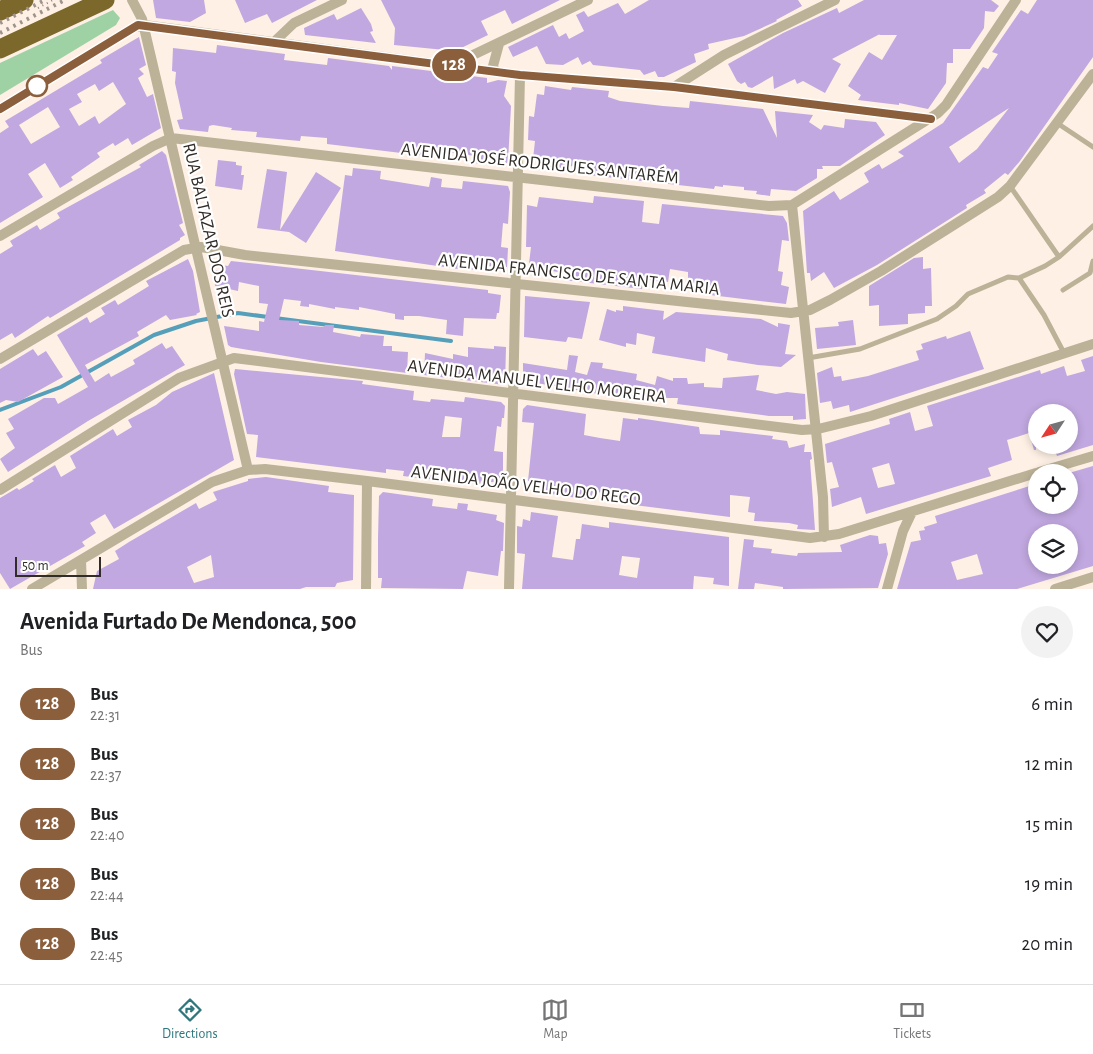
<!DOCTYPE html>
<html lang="en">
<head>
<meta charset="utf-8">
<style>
	:root { --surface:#fff; --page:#f2f2f2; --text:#202124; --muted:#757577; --line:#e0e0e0; --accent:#2e777d }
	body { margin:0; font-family:"Alegreya Sans",sans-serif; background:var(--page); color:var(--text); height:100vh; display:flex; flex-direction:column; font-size:19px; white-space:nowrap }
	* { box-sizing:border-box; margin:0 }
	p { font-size:16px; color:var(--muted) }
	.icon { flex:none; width:28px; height:28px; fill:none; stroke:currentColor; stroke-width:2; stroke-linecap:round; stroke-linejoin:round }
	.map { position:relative; height:589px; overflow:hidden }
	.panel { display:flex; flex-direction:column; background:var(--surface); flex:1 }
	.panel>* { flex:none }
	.badge { padding:0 10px; border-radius:16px; font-size:18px; line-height:32px }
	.needle { width:32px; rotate:234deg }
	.controls { position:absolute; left:1028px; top:404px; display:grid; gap:10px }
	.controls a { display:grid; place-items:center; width:50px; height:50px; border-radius:50%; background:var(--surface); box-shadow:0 2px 8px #0003; font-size:25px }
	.scale { position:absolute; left:15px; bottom:12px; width:86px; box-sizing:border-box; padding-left:5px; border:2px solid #312c27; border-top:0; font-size:14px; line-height:18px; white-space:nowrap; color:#312c27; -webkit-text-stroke:4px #fff; paint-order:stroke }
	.map>.badge { position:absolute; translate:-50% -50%; box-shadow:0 0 0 2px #fff }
	.round { display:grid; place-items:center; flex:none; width:52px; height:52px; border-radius:26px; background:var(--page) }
	.overview { display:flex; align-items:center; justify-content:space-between; height:85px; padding:0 20px }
	h1 { font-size:24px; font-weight:600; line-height:38px }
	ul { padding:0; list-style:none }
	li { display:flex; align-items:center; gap:15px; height:60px; padding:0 20px }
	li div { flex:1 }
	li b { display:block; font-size:19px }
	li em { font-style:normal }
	li .badge { min-width:55px; font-weight:700; text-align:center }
	.tabs { display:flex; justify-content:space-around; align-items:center; height:70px; border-top:1px solid var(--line); background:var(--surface); font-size:14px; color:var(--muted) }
	.tabs a { display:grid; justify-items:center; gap:2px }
	.tabs .on { color:var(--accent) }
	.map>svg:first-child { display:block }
	.green { fill:#9ed1a3 }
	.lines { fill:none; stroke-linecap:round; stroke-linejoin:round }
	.stream { stroke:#569fba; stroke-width:4 }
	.building { fill:#c1a8e0; fill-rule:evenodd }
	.path { stroke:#938981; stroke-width:2; stroke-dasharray:1 4; stroke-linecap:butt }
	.lane { stroke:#bcb298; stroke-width:5 }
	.street { stroke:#bcb298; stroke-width:10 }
	.highway { stroke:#7d682c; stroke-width:19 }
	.rail { stroke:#9e948c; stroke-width:4; stroke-dasharray:2.5 5; stroke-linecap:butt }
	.line-casing { stroke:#fff; stroke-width:11 }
	.line { stroke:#8b5e3c; stroke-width:8 }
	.stop-dot { fill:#fff; stroke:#8b5e3c; stroke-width:2.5 }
	.labels { text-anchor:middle; stroke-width:4.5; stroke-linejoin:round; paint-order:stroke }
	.street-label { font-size:18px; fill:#312c27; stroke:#fff }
</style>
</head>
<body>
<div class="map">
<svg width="1093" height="589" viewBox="0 0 1093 589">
	<rect width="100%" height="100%" fill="#fef0e4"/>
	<path class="green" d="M113,10l7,8 -4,7 -116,70v-32z"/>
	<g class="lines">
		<path class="stream" d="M275,318l176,23
			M0,410l61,-23 93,-52 42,-14 42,-8 30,4"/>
	</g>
	<path class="building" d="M153,0h51l2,13 -16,9 -34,-4z
		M235,0h82l-45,23 -5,-9 -22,9z
		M381,0h179l-48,24 -7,-14 -24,11 7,14 -33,16 -61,-6 1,-17z
		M649,0h149l4,6 -26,14 1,1 -33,15 -36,8 1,5 -15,5 2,8 -32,15h-6l-3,-6 -11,4 -4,-5 -47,-5 -3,-4 -8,4 -4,-8 -15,8 -17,-1 -9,-18 -24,11 -5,-10 45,-22 6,12 7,-4 3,6 15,-8 -8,-16 8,-4 4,6 30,-14 7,11z
		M864,0h127l8,6 -5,6 -9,-1 -1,17 -14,21h-17v14h-6l-1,20 -18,26 -29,-6v2l-41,-5 3,-5 -13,-9 21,-34 13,8 15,-25h-18l1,-1 -48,25 9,5 -16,29 -22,-12 -6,3 -2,-5 -21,10 -1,-13 -21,12 -4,-1 -3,-5 -4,2 -4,-3 -9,-17 55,-31 54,-25 2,5z
		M1037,0h56v57l-73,104 -12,14 -3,-2 -21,17 2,3 -20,12 1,3 -90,57 -43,23 -10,-16 -13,9 -1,-8h-3l-4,-62 31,-20 6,9 29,-18 -5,-9 15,-9 3,5 22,-13 -6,-4 45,-29 40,-56 5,2 10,-15 -6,-2 29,-42 7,4zM1009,108l-32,41 -18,14 -10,-16z
		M361,8l10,16 2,7 -3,1 6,11 -71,-8 -1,-7 30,-14 3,6z
		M139,37l7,28 -7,4 5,5 -6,4 9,19 6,-3 8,34 -29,17 -4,-7 -13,8 -2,-3 -16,10 3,4 -29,20 2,3 -13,8 -15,-25 -17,11 15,23 -43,26v-90l9,-6 -4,-6 97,-58 -2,-3zM113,82l13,22 -27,20 -4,-8 -16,10 -10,-17 13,-7 -5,-8 18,-10 4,7zM48,107l12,20 -29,17 -12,-19z
		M217,45l68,9 -1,6 43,5 1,-7 61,8 3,4v-4l47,6 -1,5 18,3v-6l31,4v5l11,-3 9,1 -3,15 7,10 -3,56 -3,2 -21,-3 -1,3 -9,-1 1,-7 -27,-4 -21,-2 -1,6 -99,-12v-6l-26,-2 -1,5 -44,-4 1,-5 -26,-2 1,-2 -19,-3 -4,1 -1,6 -28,-3 -3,-9 6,-1 -8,-36 1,-11 -4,-1 1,-23 43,5z
		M545,86l26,4 1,-3 37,4 -1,6 12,4 43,5 26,2 1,-7 73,8 14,29 -2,-27 38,4 -4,7 12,8 3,-5 20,3 1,-9 31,3 9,13 -45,31h-18l1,3h-6v9l-21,13 -25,-2 -1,7 -14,-2 1,-3 -13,-1v-3l-21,-2v2l-8,-1 -1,3 -126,-14 1,-7 -20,-2 -1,6 -31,-3 1,-9 -5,-1 2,-18 -7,-1 1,-24 5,1 3,-23 7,1z
		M162,151l4,4 17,68 -4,2 6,10 -5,3v2l-130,78 -2,-2 -33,22 -3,-5 -12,7v-86l13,-8 -3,-5 27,-16 3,5 20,-12 -3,-5 84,-46 -2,-2z
		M218,160l18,2v3l6,1 -1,9h3l-2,15 -27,-4z
		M353,168l28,3 -1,8 49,8 2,-10 11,2 -1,8 21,2 1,-8 45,5 2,6 -2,32 -5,-1 -2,24 7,1 -1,19 -21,-1 -1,4 -27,-1 -123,-18 10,-76 7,1z
		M267,169l20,3 -7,58 36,-58 25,16 -35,55 -17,-11 -32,-4z
		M594,196l50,5 -2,21 17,2 3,-20 121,12 4,7 2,18 -7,-1 -4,31 5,1 -2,13 8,2 -3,17 -84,-10 1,-8 -15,-4v-10l-18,-3 -2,13 -25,-3 -1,10 -78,-9 1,-7 -20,-3 -1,4 -16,-2 3,-25h-5l1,-42 10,2 2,-10 54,6z
		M923,257v12l8,-1 1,38h-7v7l-17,1v10l-29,2v-21l-10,1v-20l45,-28z
		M188,259l5,12 7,41 -4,2 1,1 -27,5 -4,-5 -29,17 2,4 -54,29 10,17 14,-9 2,4 24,-13 -2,-4 29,-17 4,6 6,-3 13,19 -97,56 -80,51 -8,-13 15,-11 -9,-15 8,-4 -6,-10 36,-21h11l3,6 30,-17 -31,-52 30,-18 3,6 15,-9 -4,-6 14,-8 3,5 31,-19 -3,-5z
		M231,261l257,29v3l13,2 -2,18h-2l-1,6 -32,-1 -1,18 -17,-2 1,-14 -28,-4h-15v4l-9,-1v-5l-15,-3 -21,-4v3l-24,-3v2l-26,-5v3l-9,-1 1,-5 -17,-2 -5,21 20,1v4l25,2 1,-2h9l-1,7 27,5 1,-3 23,2 -1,10h9v5l16,1 -1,21 -86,-11 -90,-15 -3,-2 -4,-19 35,5v-10l5,1 4,-18 -9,-1v-17l-20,-4 -1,9 -23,-5 -1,-16h6v-5l8,1z
		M525,296l65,6 -8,37 -14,-2 -2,5 -42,-5z
		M623,306l41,5 -1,9 13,-8 85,7 17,8v-4l12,2 -5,29 11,1 -15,12 -23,-2 -31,-5 1,-6 -22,-6 -1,14 -53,-9 3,-16 -18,-4 -1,12 -10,-2v4l-27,-7 8,-31 9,3v-2l7,1z
		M853,320l3,25 -39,4 -2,-21 24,-2 -1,-4z
		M970,331l14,38 -134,43 -1,-7 -16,4 -2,-8 -11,2 -3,-30 15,-6 2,10 7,-1 1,5 26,-5 51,-16 -3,-9 7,-2 -2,-5 25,-8 1,3z
		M494,346l12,1 -1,38 -81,-10 1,-22 28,6v-5l15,3v-10l26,2z
		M33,349l5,7 8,-5 17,26 -45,25 -12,-2 -6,3v-34z
		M569,355l9,1 -3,16 12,3 4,-13 12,1 -1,5 35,6 -1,6 19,5 2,-9 16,5v-3h14l1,6 16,-1v4l18,1 1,-10 36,-3 -3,15 20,4 11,-2 18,2 1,25 -13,1v-4h-24l-92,-12 1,-6h-18l-1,4 -55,-7 -73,-13 1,-3 -9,-1v-15l44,7z
		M1093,356v89l-36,11 -4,-11h16v-33h-33v38h-2l-5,-17 -22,7 5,20 -24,8 3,8 -125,38 -5,-17 -29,10 -2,-18 9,-2 -7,-25 -5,1 -2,-19 65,-20 -1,-5 21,-7 5,19 18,-5 -6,-20 113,-36 1,4 23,-8 3,10 18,-5 -4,-11zM889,463l6,21 -17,4 -6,-20z
		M235,369l128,12 -1,3 52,7 -1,9 17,2 1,-3 33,3 1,-5 36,5 4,4 -1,12h-2l-1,9 -4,-1 -3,25 9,1v31l-22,-2 -1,3 -52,-5 -25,-3 1,-5 -18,-2v4l-130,-16 2,-22 -11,-1 -13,-60zM445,416l17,2 -2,19h-18z
		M214,373l20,87 -120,69 -9,-15 -15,9 6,10 -14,9 3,4 -75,43 -10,-16v-75l17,-10 2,2 15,-9 -2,-2 23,-14 6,12 15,-9 -6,-12 43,-27 4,7 15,-9 -4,-7 28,-15 16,-13z
		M527,405l59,9 -2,21 16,3 20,3 3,-23 15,2v-2l61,9 1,7 20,1v-5l53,6 -1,3 15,2 2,7 16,-4 -1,8h7l1,7 -2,1 5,70 -18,-1 1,-4 -9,-2 -35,-2 1,-8 -7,-1 2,-15 -20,-2v22l-96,-12 1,-5 -42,-9 -2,9 -53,-8 1,-6 -11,-5 6,-58 -12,-1 1,-13z
		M1093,466v100l-76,23h-120l14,-47 10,-2 -2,-9 6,-1 -1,-3 13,-4 -2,-7 101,-32v24l8,-3h25v-32zM1036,532h33v33h-33zM977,554l6,20 -26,6 -6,-18z
		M266,477l63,9 -1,6 26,3 -1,85 -16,3 -2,4h-29l-6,2h-207l4,-18 22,-12 -4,-8 14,-9 67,-39 3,6 18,-9 -4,-8 35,-11v-2zM211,555l3,22 -20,6 -7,-16z
		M383,492l50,7 -1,7 25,3 1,-6 10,1 -1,6 30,5 -1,5 8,3 -1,28h-2l-3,25 -31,-5 -4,18 -82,-1 1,-10h-4v-39l1,-43z
		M531,512l27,4 -6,41 21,3 3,-21h4l2,-15 27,4v-6l120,15v49l-16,-2 1,-6 -20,-2 -1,13h-171l3,-35 -8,-1v-27l5,1 1,-8 7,2zM622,556l18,2 -3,20 -18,-3z
		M870,535l8,1 1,8 7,-1 2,11 -10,34 -95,1v-2l-28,-4 -1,6h-16l6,-50 10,1 -1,7 19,2 -1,4 26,3 1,-3 44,-1 -2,-7z"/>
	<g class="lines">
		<path class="path" d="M38,8l15,-8"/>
		<path class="lane" d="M1057,123l36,24
			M1010,186l49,71
			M1019,278l25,37 20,38
			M1063,290l27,-17 3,-12
			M808,358l52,-9 77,-30 19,-13 12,-12 40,-17 11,1 26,-12 14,-9 34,-31"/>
		<path class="street" d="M132,0l10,19 106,451
			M274,42l20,-19 48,-23
			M452,65l136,-65
			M495,71l-2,-5 6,-22
			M674,87l50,-32 111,-55
			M0,109l133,-81 11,-3 376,50 154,12 257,32
			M792,205l31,292 1,40
			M0,236l153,-90 18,-8 598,68 23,-1 146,-92 8,-8 70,-105
			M0,359l184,-109 17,-3 44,8 546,58 19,-3 20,-10 51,-29 117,-74 12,-11 83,-112
			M1039,472l54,-16
			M0,490l179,-112 55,-20 568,72 16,-1 53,-13 222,-72
			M81,560l1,29
			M32,589l180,-107 36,-12 17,-1 102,12 443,57 29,-4 197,-61
			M366,589l1,-108
			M509,589l11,-514
			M887,589l16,-58 9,-19
			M1055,589l38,-12"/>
		<path class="highway" d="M0,11l24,-11
			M0,49l105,-49"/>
		<path class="rail" d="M0,23l45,-23
			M0,33l65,-33"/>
	</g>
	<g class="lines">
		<g class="line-casing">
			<path id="line" d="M0,109l138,-84 382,50 154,12 257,32"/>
		</g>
		<use href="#line" class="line"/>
	</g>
	<circle class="stop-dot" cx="37" cy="86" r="10"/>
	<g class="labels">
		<g class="street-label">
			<text transform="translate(540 163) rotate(6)" y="6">AVENIDA JOSÉ RODRIGUES SANTARÉM</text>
			<text transform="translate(209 230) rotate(77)" y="6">RUA BALTAZAR DOS REIS</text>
			<text transform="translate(579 274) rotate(6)" y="6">AVENIDA FRANCISCO DE SANTA MARIA</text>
			<text transform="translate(537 381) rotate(7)" y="6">AVENIDA MANUEL VELHO MOREIRA</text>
			<text transform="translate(526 485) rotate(7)" y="6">AVENIDA JOÃO VELHO DO REGO</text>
		</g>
	</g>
</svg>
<div class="controls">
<a><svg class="needle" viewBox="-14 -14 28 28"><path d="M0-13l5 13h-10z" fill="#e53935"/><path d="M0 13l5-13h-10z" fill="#757577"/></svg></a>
<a><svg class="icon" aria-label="locate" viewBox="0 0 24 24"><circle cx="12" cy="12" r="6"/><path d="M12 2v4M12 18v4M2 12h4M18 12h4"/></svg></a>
<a><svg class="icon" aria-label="layers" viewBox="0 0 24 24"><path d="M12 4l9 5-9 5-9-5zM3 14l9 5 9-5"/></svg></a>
</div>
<div class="scale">50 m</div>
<b class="badge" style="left:454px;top:65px;background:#8b5e3c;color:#fff">128</b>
</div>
<section class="panel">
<div class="overview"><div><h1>Avenida Furtado De Mendonca, 500</h1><p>Bus</p></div><a class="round"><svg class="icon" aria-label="heart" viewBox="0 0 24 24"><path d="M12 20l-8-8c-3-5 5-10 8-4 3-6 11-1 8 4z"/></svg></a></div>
<ul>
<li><span class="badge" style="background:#8b5e3c;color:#fff">128</span><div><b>Bus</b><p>22:31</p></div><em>6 min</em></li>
<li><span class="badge" style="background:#8b5e3c;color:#fff">128</span><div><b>Bus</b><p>22:37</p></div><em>12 min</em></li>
<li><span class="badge" style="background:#8b5e3c;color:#fff">128</span><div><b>Bus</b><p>22:40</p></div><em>15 min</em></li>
<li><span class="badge" style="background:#8b5e3c;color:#fff">128</span><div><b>Bus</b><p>22:44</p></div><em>19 min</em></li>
<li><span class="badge" style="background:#8b5e3c;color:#fff">128</span><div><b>Bus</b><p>22:45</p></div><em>20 min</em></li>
</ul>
</section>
<nav class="tabs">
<a class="on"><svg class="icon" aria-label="directions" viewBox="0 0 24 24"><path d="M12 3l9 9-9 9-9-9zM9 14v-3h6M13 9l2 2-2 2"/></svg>Directions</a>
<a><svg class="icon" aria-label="map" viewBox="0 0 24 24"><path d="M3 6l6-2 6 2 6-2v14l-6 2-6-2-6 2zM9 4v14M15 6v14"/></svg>Map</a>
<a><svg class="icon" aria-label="tickets" viewBox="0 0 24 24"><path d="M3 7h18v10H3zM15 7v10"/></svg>Tickets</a>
</nav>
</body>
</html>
